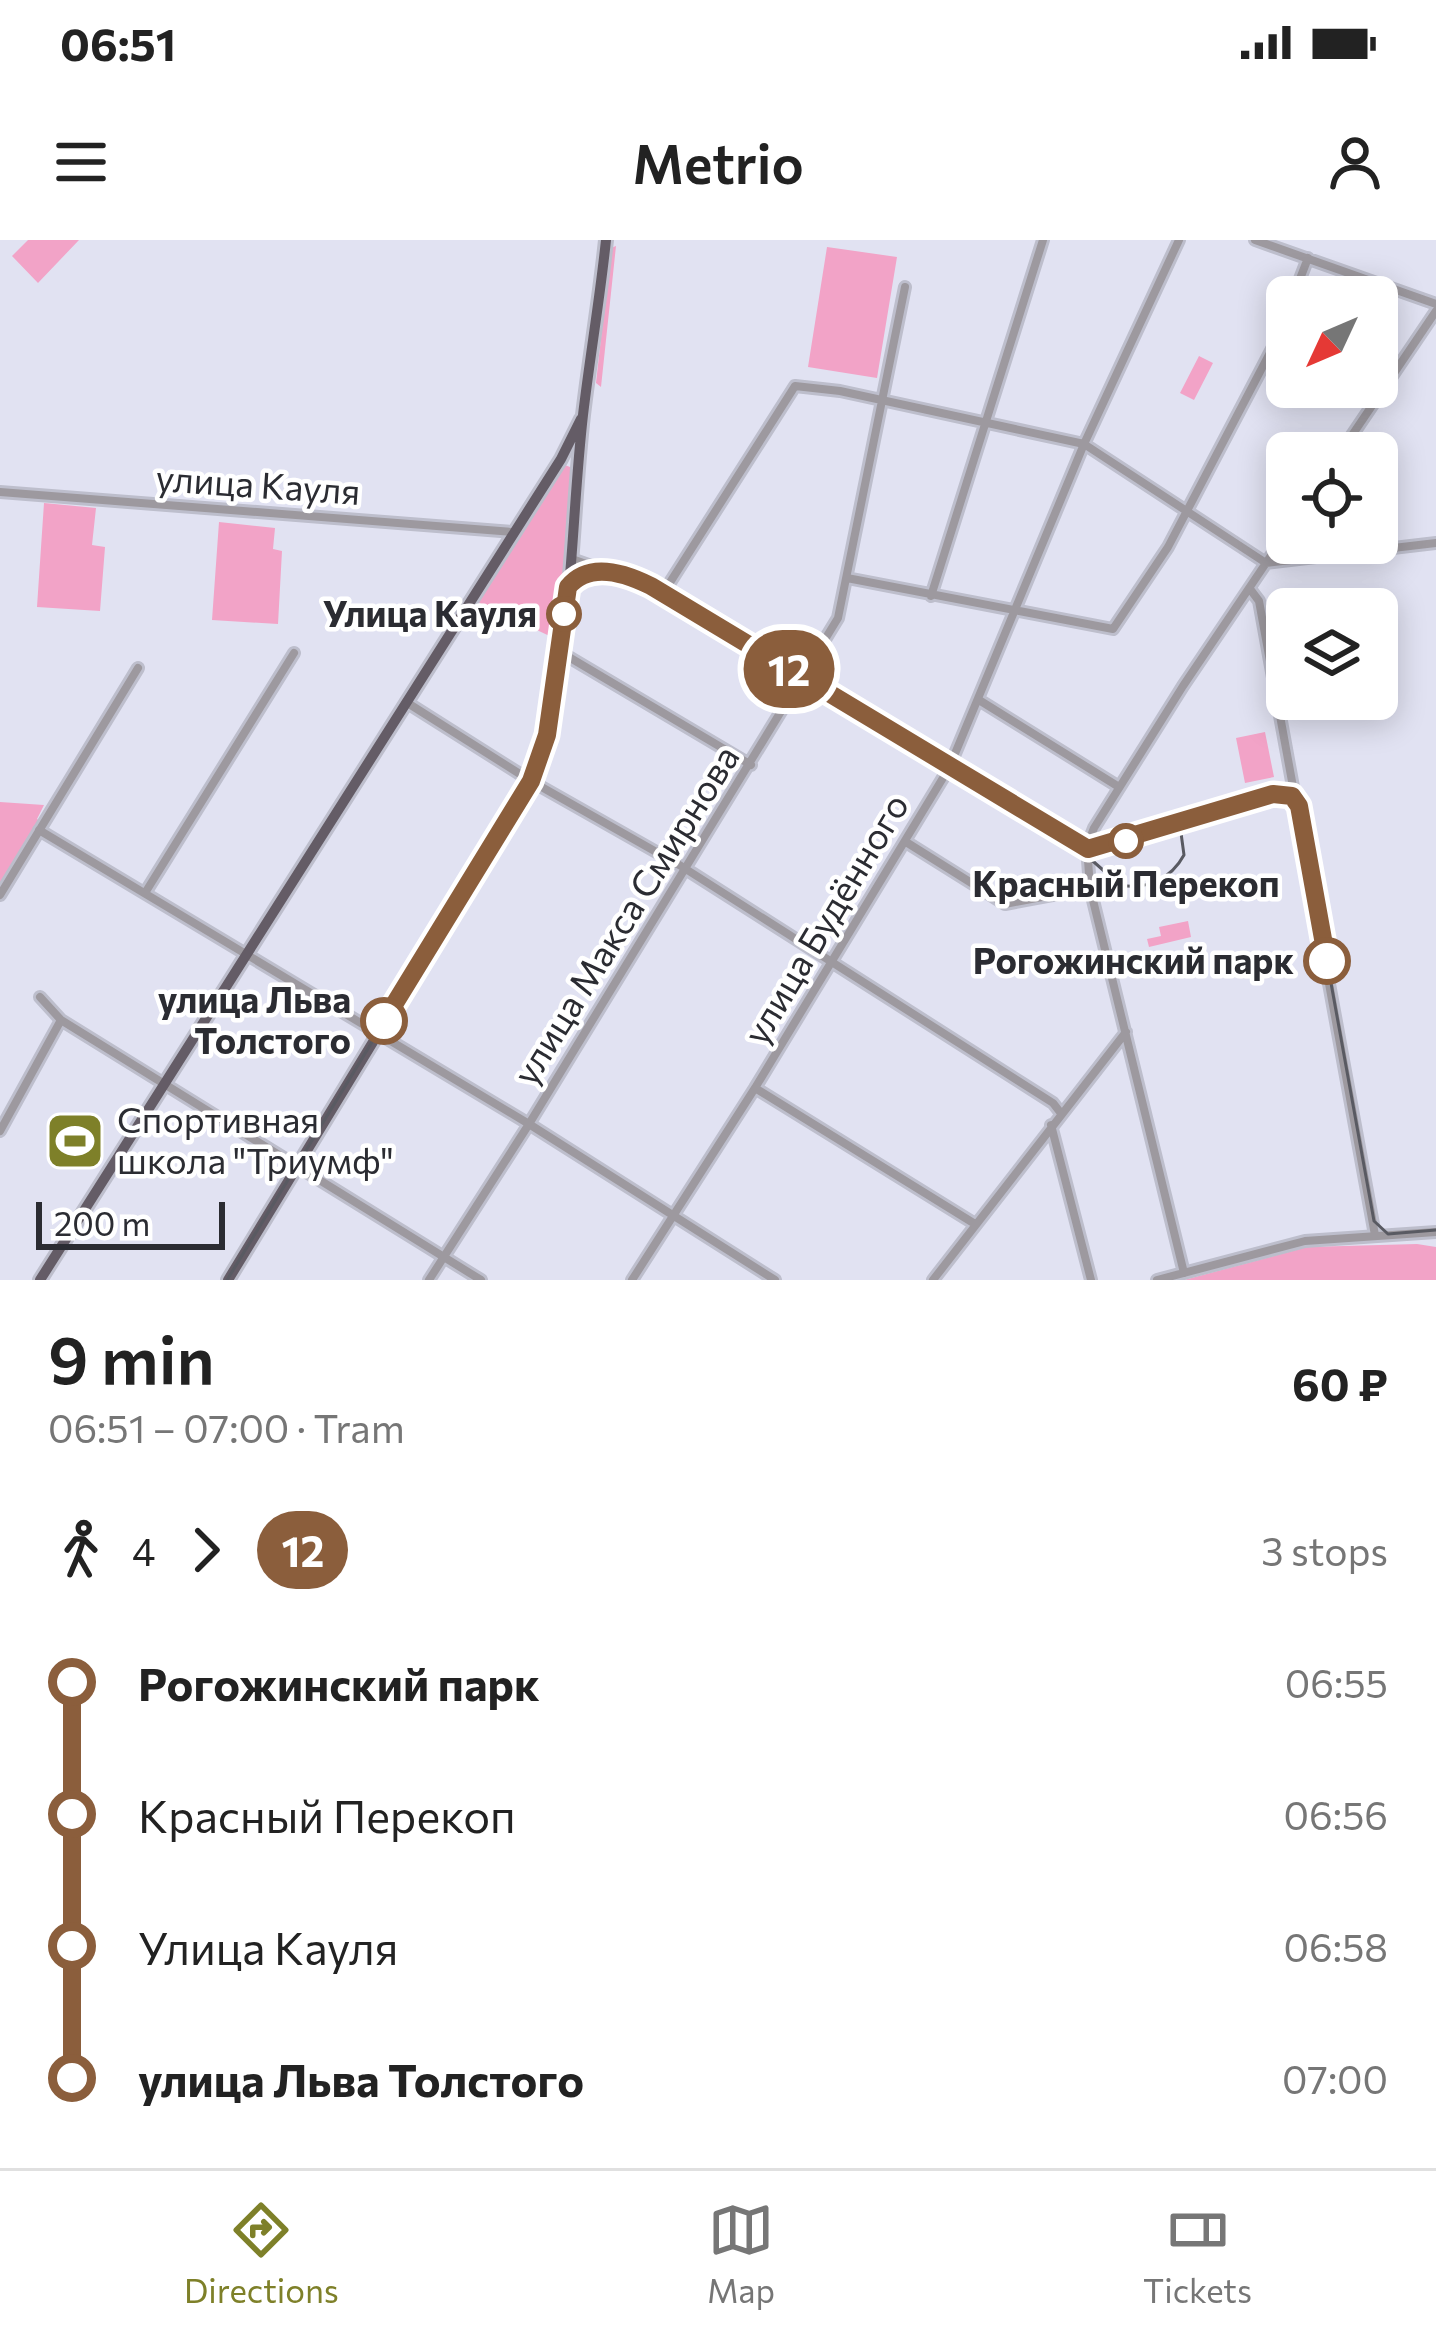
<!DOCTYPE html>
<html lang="en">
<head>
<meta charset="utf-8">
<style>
	:root { --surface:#fff; --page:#f6f6f6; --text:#222; --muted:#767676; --line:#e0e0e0; --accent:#7e8029 }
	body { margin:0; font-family:Commissioner,sans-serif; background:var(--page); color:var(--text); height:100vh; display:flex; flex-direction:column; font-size:45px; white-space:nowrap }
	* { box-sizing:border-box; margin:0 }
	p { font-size:39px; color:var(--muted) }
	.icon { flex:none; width:66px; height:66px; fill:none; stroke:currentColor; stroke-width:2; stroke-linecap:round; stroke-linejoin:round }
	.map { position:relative; height:1040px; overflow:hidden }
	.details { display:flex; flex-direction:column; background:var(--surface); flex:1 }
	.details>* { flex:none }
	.badge { padding:0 24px; border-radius:39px; font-size:42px; line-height:78px }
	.needle { width:78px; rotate:226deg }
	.buttons { position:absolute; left:1266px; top:36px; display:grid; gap:24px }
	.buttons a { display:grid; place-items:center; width:132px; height:132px; border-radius:18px; background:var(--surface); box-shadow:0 6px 30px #0003; font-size:60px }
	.scale { position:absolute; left:36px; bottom:30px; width:189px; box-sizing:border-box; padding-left:12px; border:6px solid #2b2c32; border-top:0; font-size:33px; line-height:42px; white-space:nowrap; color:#2b2c32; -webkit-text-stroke:9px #fff; paint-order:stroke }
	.map>.badge { position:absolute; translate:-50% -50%; box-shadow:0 0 0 6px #fff }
	.legs { display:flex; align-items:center; gap:18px; height:132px; padding:0 48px; font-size:39px }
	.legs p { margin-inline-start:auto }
	.head { display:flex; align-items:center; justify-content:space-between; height:204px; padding:0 48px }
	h1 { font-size:66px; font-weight:600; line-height:90px }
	ul { padding:0 48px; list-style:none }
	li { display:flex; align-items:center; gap:42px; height:132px; font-size:45px }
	li i { display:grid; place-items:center; width:18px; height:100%; margin:0 15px; background:currentColor }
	li i::after { content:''; width:30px; height:30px; margin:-15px; border:9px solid; border-radius:50%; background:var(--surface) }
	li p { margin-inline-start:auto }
	li:first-child i { background:linear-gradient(#0000 50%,currentColor 0) }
	li:last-child i { background:linear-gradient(currentColor 50%,#0000 0) }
	.status { display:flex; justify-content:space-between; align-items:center; height:84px; padding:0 60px; background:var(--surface); direction:ltr }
	.status svg { height:33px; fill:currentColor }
	header { display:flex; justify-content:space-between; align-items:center; height:156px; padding:0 48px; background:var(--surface); font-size:54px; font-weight:600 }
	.tabs { display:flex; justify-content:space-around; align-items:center; height:168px; border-top:3px solid var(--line); background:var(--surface); font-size:33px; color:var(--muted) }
	.tabs a { display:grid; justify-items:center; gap:6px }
	.tabs .current { color:var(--accent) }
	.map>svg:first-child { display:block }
	.green { fill:#f2a3c7 }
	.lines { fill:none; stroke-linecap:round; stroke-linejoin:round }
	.minor-casing { stroke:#bdbecc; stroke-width:14 }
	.major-casing { stroke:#bdbecc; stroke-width:16 }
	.minor { stroke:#9d999f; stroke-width:8 }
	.major { stroke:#645c66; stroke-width:10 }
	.tram { stroke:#595a62; stroke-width:3 }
	.line-1-casing { stroke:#fff; stroke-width:27 }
	.line-1 { stroke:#8b5e3c; stroke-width:18 }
	.stop-1-dot { fill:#fff; stroke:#8b5e3c; stroke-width:6 }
	.labels { text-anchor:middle; stroke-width:9; stroke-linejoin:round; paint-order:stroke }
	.street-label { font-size:36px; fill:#2b2c32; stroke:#fff }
	.stop-label { font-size:36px; font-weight:bold; fill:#2b2c32; stroke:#fff; text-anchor:end }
	.poi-label { font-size:36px; fill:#2b2c32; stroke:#fff; text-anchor:start }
</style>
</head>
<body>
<div class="status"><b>06:51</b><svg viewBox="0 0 49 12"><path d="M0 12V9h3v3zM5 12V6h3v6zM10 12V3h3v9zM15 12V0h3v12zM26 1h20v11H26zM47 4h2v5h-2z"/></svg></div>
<header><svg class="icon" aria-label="menu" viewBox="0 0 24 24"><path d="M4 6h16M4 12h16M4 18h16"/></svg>Metrio<svg class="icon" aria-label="person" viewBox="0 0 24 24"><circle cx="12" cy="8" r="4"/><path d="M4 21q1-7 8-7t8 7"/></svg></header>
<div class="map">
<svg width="1436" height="1040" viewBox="0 0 1436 1040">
	<rect width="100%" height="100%" fill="#e1e2f2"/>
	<path class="green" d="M28,0h51l-41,43 -26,-27z
		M616,6l-15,141 -5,-4 15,-135z
		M827,7l70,10 -20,121 -69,-11z
		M1199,116l14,7 -19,37 -14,-7z
		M565,225l10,4 -19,170 -79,-37z
		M44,263l52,5 -4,37 13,2 -5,64 -63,-4z
		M219,282l56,6 -2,21 9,2 -4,73 -66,-4z
		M1265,492l9,45 -29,6 -9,-45z
		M0,562l44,3 -7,14 4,3 -41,69z
		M1188,681l3,16 -42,10 -2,-8 14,-3 -2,-9z
		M1417,1004l19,3v33h-252l123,-33z"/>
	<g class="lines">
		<g class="minor-casing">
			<path id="minor" d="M1255,0l181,64
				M1293,57l15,-39
				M1340,213l96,-142
				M0,252l512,40
				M572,319l76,27 435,263 14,2 183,-57 18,12
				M847,338l266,51 55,-82 105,-200 14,-36
				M1250,349l9,12 116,634
				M662,355l133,-209 45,5 244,53 182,119 170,-20
				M931,356l112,-356
				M562,413l189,112
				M979,460l140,87
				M406,462l125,79 150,85 372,237 7,9
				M39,590l490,294 246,156
				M906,602l99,62 85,-16
				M145,653l149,-240
				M0,655l138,-227
				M40,757l21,23 420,260
				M755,848l220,136
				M1051,885l40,155
				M0,891l61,-111
				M1184,1033l-94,-385 -3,-42 7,-18 89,-142 104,-154
				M429,1040l100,-156 309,-506 67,-331
				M632,1040l123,-192 194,-320 135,-324 95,-204
				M933,1040l193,-248
				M1157,1040l148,-39 131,-9"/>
		</g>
		<g class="major-casing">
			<path id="major" d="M40,1040l521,-821 20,-40
				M228,1040l304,-499c42,-116 37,-244 51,-366 7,-59 17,-117 23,-175"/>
		</g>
		<use href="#minor" class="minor"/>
		<use href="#major" class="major"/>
		<path class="tram" d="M1078,608l42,37c27,5 51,-6 64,-30l-3,-22 -13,-6
			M227,1040l304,-499 16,-46 21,-148c21,-26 57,-14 83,-1l431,261 14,2 177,-55 19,2 7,10 75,415 14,13 48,-4"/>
	</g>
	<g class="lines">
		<g class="line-1-casing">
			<path id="line-1" d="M384,781l147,-240 16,-46 21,-148c21,-26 57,-14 83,-1l437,263 185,-55 19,2 7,10 28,155"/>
		</g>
		<use href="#line-1" class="line-1"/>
	</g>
	<defs>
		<g id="stadium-square" transform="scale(3)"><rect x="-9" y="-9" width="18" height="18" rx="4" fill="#7e8029" stroke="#fff"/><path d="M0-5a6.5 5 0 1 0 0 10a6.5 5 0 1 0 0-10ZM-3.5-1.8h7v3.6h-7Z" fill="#fff"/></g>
	</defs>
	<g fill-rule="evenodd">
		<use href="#stadium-square" x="75" y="901"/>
	</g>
	<g class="stop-1-dot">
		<circle cx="564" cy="374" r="15"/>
		<circle cx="1126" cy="601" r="15"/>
		<circle cx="1327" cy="721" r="21"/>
		<circle cx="384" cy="781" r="21"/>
	</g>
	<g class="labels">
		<g class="street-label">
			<text transform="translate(258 245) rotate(4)" y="13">улица Кауля</text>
			<text transform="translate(626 675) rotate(-58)" y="13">улица Макса Смирнова</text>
			<text transform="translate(826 679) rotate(-59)" y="13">улица Будённого</text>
		</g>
		<g class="stop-label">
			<text x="537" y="387">Улица Кауля</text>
			<text x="1126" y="657" text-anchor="middle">Красный Перекоп</text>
			<text x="1294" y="734">Рогожинский парк</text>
			<text x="351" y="773">улица Льва<tspan x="351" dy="41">Толстого</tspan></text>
		</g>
		<g class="poi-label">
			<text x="117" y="893">Спортивная<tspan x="117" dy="41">школа "Триумф"</tspan></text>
		</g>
	</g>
</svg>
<div class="buttons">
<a><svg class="needle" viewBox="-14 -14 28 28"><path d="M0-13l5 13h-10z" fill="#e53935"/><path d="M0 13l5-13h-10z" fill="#767676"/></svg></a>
<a><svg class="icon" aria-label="locate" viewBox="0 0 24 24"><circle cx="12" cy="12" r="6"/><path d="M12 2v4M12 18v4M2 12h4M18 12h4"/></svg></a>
<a><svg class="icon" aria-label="layers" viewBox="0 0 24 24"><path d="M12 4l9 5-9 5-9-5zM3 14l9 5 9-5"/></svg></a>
</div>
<div class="scale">200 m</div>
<b class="badge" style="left:789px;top:429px;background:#8b5e3c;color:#fff">12</b>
</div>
<section class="details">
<div class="head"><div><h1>9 min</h1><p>06:51 – 07:00 · Tram</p></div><b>60 ₽</b></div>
<div class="legs"><svg class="icon" aria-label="walk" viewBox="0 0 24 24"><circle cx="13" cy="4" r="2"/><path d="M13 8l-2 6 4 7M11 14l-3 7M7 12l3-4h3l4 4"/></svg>4<svg class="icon" aria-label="forward" viewBox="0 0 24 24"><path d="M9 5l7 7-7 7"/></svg><b class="badge" style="background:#8b5e3c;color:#fff">12</b><p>3 stops</p></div>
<ul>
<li><i style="color:#8b5e3c"></i><b>Рогожинский парк</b><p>06:55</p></li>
<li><i style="color:#8b5e3c"></i><span>Красный Перекоп</span><p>06:56</p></li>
<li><i style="color:#8b5e3c"></i><span>Улица Кауля</span><p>06:58</p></li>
<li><i style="color:#8b5e3c"></i><b>улица Льва Толстого</b><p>07:00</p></li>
</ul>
</section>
<nav class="tabs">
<a class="current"><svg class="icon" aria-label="directions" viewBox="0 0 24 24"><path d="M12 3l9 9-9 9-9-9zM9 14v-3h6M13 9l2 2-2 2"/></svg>Directions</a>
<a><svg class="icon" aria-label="map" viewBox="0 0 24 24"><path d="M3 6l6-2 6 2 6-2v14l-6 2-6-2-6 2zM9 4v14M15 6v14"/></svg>Map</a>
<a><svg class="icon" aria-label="tickets" viewBox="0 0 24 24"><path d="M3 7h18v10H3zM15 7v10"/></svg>Tickets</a>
</nav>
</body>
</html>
